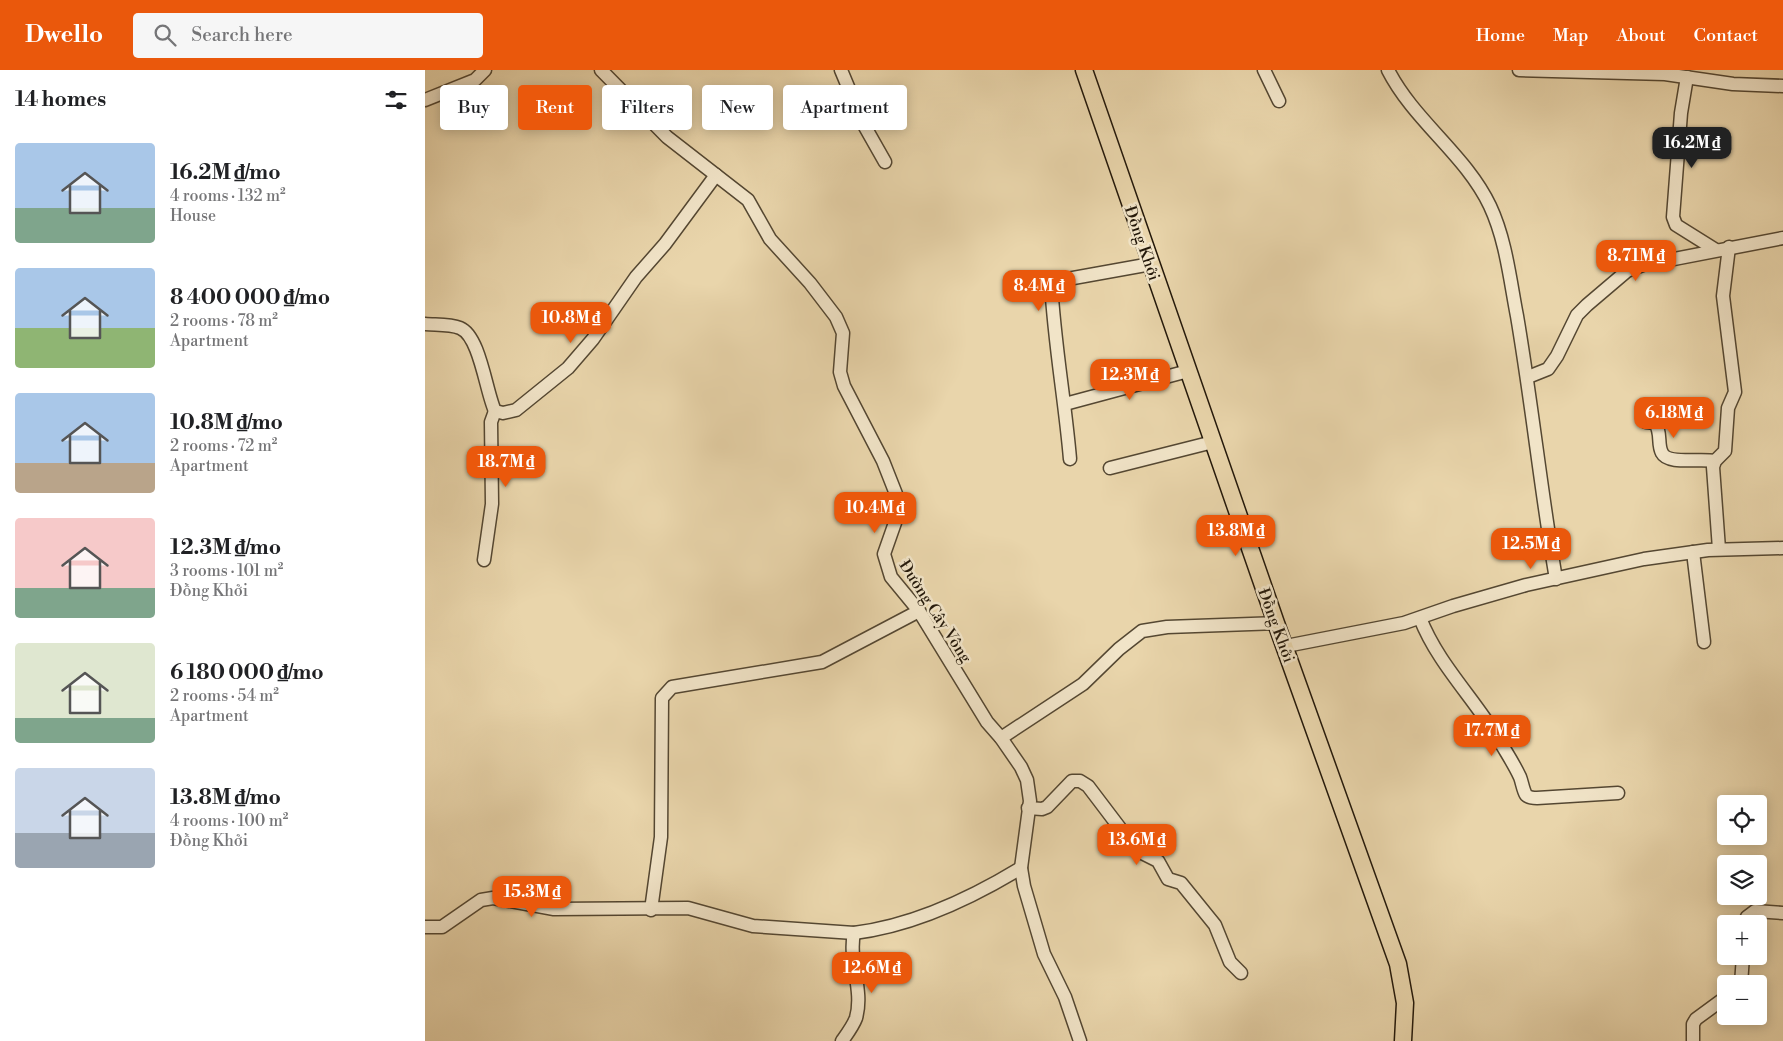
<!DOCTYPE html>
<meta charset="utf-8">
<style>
:root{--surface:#fff;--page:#f6f6f6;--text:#202124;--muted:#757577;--accent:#ea580c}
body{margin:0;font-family:"Libre Bodoni",serif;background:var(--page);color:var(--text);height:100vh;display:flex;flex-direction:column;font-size:19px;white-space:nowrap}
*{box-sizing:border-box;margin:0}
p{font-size:16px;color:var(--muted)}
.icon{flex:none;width:28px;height:28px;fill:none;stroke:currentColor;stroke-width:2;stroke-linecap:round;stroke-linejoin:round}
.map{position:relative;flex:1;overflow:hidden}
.panel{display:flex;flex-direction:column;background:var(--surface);width:425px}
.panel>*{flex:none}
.hud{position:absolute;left:15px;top:15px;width:475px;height:45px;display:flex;gap:10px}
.controls{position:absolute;left:1292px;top:725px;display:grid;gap:10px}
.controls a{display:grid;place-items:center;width:50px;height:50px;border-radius:5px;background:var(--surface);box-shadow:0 2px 12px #0003;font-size:25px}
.price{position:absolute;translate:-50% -42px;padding:0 11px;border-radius:10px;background:var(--accent);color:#fff;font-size:16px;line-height:32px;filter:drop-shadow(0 1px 2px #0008)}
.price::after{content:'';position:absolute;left:50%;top:30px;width:15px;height:11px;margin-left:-8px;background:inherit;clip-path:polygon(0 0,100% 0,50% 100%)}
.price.selected{background:#222;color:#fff}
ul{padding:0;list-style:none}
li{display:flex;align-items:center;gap:15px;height:125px;padding:0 15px}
li span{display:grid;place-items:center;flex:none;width:140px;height:100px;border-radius:5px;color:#555}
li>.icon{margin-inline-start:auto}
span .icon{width:60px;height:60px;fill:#fffc;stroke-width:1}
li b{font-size:21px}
h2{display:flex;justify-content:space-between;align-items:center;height:60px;padding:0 15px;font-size:21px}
.chip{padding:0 18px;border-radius:5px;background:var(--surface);box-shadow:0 2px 12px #0003;font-size:18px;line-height:45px}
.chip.selected{background:var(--accent);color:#fff}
header{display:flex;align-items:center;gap:30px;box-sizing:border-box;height:70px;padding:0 25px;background:var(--accent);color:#fff}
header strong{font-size:24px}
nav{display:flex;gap:28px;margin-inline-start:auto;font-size:18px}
.search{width:350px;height:45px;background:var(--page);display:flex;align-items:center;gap:12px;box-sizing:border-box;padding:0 18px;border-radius:5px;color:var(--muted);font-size:19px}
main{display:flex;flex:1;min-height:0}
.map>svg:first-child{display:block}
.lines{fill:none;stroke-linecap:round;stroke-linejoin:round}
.minor-casing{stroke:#544732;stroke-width:15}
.major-casing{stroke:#23180a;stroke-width:19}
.minor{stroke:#f1e4c8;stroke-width:12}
.major{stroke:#e9d5ab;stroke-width:16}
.labels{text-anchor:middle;stroke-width:5;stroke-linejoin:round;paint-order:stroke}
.street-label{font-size:16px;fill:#23180a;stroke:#f1e4c8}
</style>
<header>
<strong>Dwello</strong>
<div class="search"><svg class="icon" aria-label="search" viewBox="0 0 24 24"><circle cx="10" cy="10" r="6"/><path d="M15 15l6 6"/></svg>Search here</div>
<nav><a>Home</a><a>Map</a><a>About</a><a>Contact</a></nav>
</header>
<main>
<section class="panel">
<h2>14 homes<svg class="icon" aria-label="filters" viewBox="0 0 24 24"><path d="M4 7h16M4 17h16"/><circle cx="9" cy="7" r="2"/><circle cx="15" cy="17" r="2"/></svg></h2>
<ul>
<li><span style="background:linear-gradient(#a9c7e8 65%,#7fa58c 0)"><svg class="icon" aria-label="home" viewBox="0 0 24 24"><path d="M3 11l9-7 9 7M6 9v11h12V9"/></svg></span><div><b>16.2M ₫/mo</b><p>4 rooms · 132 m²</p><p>House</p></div></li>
<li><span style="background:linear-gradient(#a9c7e8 60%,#8fb573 0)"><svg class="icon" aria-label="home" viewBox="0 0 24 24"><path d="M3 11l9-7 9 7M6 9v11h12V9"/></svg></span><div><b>8 400 000 ₫/mo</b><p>2 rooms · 78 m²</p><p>Apartment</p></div></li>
<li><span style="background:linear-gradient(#a9c7e8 70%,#b9a48a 0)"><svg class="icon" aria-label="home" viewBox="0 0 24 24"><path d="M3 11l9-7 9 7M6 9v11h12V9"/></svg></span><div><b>10.8M ₫/mo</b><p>2 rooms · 72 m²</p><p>Apartment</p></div></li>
<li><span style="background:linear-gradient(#f6c9c9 70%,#7fa58c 0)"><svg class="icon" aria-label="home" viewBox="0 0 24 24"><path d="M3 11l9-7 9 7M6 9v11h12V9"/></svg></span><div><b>12.3M ₫/mo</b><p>3 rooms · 101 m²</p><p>Đồng Khởi</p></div></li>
<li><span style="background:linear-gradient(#dfe7d0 75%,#7fa58c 0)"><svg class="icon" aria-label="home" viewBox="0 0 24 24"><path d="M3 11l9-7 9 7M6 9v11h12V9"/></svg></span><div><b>6 180 000 ₫/mo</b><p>2 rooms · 54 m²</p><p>Apartment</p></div></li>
<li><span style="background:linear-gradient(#c9d6e8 65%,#9aa5b1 0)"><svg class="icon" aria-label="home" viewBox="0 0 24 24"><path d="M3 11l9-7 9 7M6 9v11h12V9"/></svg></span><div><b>13.8M ₫/mo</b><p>4 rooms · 100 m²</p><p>Đồng Khởi</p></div></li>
</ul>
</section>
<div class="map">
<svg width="1358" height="971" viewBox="0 0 1358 971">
<rect width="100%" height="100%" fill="#e9d5ab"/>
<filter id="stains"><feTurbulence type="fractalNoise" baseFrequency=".004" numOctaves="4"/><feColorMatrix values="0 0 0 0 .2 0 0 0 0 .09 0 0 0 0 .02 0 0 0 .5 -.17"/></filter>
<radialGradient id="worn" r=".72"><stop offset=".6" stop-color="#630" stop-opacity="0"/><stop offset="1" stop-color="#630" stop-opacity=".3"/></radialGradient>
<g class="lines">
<defs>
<g id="minor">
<polyline points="176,0 242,67 323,130 345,169 385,213 411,247 418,263 415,302 419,316 458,391 471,424 472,447 459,484 466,507 494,541 562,652 576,668 596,697 602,710 605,731 596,798 599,816 619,884 640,927 655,971"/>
<polyline points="416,0 439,55 460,92"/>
<polyline points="839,0 854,31"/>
<path d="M963 0C989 51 1041 85 1065 136 1081 170 1085 210 1092 246 1107 334 1116 422 1131 509"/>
<polyline points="1094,0 1240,4 1308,14 1358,16"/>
<polyline points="1262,7 1256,43 1248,147 1251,155 1291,180"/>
<polyline points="0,30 50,10 60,0"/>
<path d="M0 254C11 255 25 254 35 258 55 266 61 322 70 341L78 343 91 340 143 298 168 269 211 207 240 174 291 105"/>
<polyline points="1103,307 1123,299 1132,286 1152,245 1162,235 1202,201 1218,195 1358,168"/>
<polyline points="640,334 763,301"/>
<path d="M1221 352 1230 353C1237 363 1232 374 1237 383 1243 395 1275 388 1290 391"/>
<path d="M645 389C640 330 629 272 626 212L726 194"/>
<polyline points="685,398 788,372"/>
<polyline points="1294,479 1288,397 1290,391 1300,381 1303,338 1310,322 1298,226 1304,177"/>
<polyline points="1268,482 1279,572"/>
<polyline points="59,490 67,434 66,352 70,341"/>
<path d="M995 548C1013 594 1049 628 1074 670 1081 682 1089 694 1095 707 1097 712 1098 720 1101 725 1104 728 1108 728 1112 728L1193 723"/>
<polyline points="861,576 979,553 1028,536 1101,515 1219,489 1283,480 1358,478"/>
<polyline points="576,668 658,614 694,579 717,561 742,557 851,553"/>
<polyline points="603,738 617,739 622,737 647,711 655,711 663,716 707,774 715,782 733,791 743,809 756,813 790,855 805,892 816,903"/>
<polyline points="226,840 236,767 237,628 247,617 397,592 494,541"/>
<polyline points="1319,854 1322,847 1330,841 1358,843"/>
<path d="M0 857H17L56 830 68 828 129 839 263 838 328 856 429 863C488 856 545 829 596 798"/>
<polyline points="1316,914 1318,886"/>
<path d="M417 971C422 964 428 956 431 948 439 920 423 891 429 863"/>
<polyline points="1268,971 1268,954 1271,949 1301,927"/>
</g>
<polyline id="major" points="659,0 851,553 973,894 980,933 978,971"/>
</defs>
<use href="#minor" class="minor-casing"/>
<use href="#major" class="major-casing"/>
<use href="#minor" class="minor"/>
<use href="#major" class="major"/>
</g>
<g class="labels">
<g class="street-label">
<text transform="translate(718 173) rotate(71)" y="6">Đồng Khởi</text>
<text transform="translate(511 541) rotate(57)" y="6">Đường Cây Vông</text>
<text transform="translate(852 555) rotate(70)" y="6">Đồng Khởi</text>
</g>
</g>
<rect width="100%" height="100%" filter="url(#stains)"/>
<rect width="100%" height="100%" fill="url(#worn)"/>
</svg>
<div class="controls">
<a><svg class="icon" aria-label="locate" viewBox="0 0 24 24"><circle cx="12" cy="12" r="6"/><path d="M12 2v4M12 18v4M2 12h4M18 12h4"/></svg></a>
<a><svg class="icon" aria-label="layers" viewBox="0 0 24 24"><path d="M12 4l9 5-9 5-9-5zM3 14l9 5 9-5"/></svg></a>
<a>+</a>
<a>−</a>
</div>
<b class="price selected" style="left:1267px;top:99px">16.2M ₫</b>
<b class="price" style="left:1211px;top:212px">8.71M ₫</b>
<b class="price" style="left:614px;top:242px">8.4M ₫</b>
<b class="price" style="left:146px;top:274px">10.8M ₫</b>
<b class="price" style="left:705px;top:331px">12.3M ₫</b>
<b class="price" style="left:1249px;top:369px">6.18M ₫</b>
<b class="price" style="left:81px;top:418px">18.7M ₫</b>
<b class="price" style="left:450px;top:464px">10.4M ₫</b>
<b class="price" style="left:811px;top:487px">13.8M ₫</b>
<b class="price" style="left:1106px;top:500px">12.5M ₫</b>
<b class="price" style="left:1067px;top:687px">17.7M ₫</b>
<b class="price" style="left:712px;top:796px">13.6M ₫</b>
<b class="price" style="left:107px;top:848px">15.3M ₫</b>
<b class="price" style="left:447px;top:924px">12.6M ₫</b>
<div class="hud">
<a class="chip">Buy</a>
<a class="chip selected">Rent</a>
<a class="chip">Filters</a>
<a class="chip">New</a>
<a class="chip">Apartment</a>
</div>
</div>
</main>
